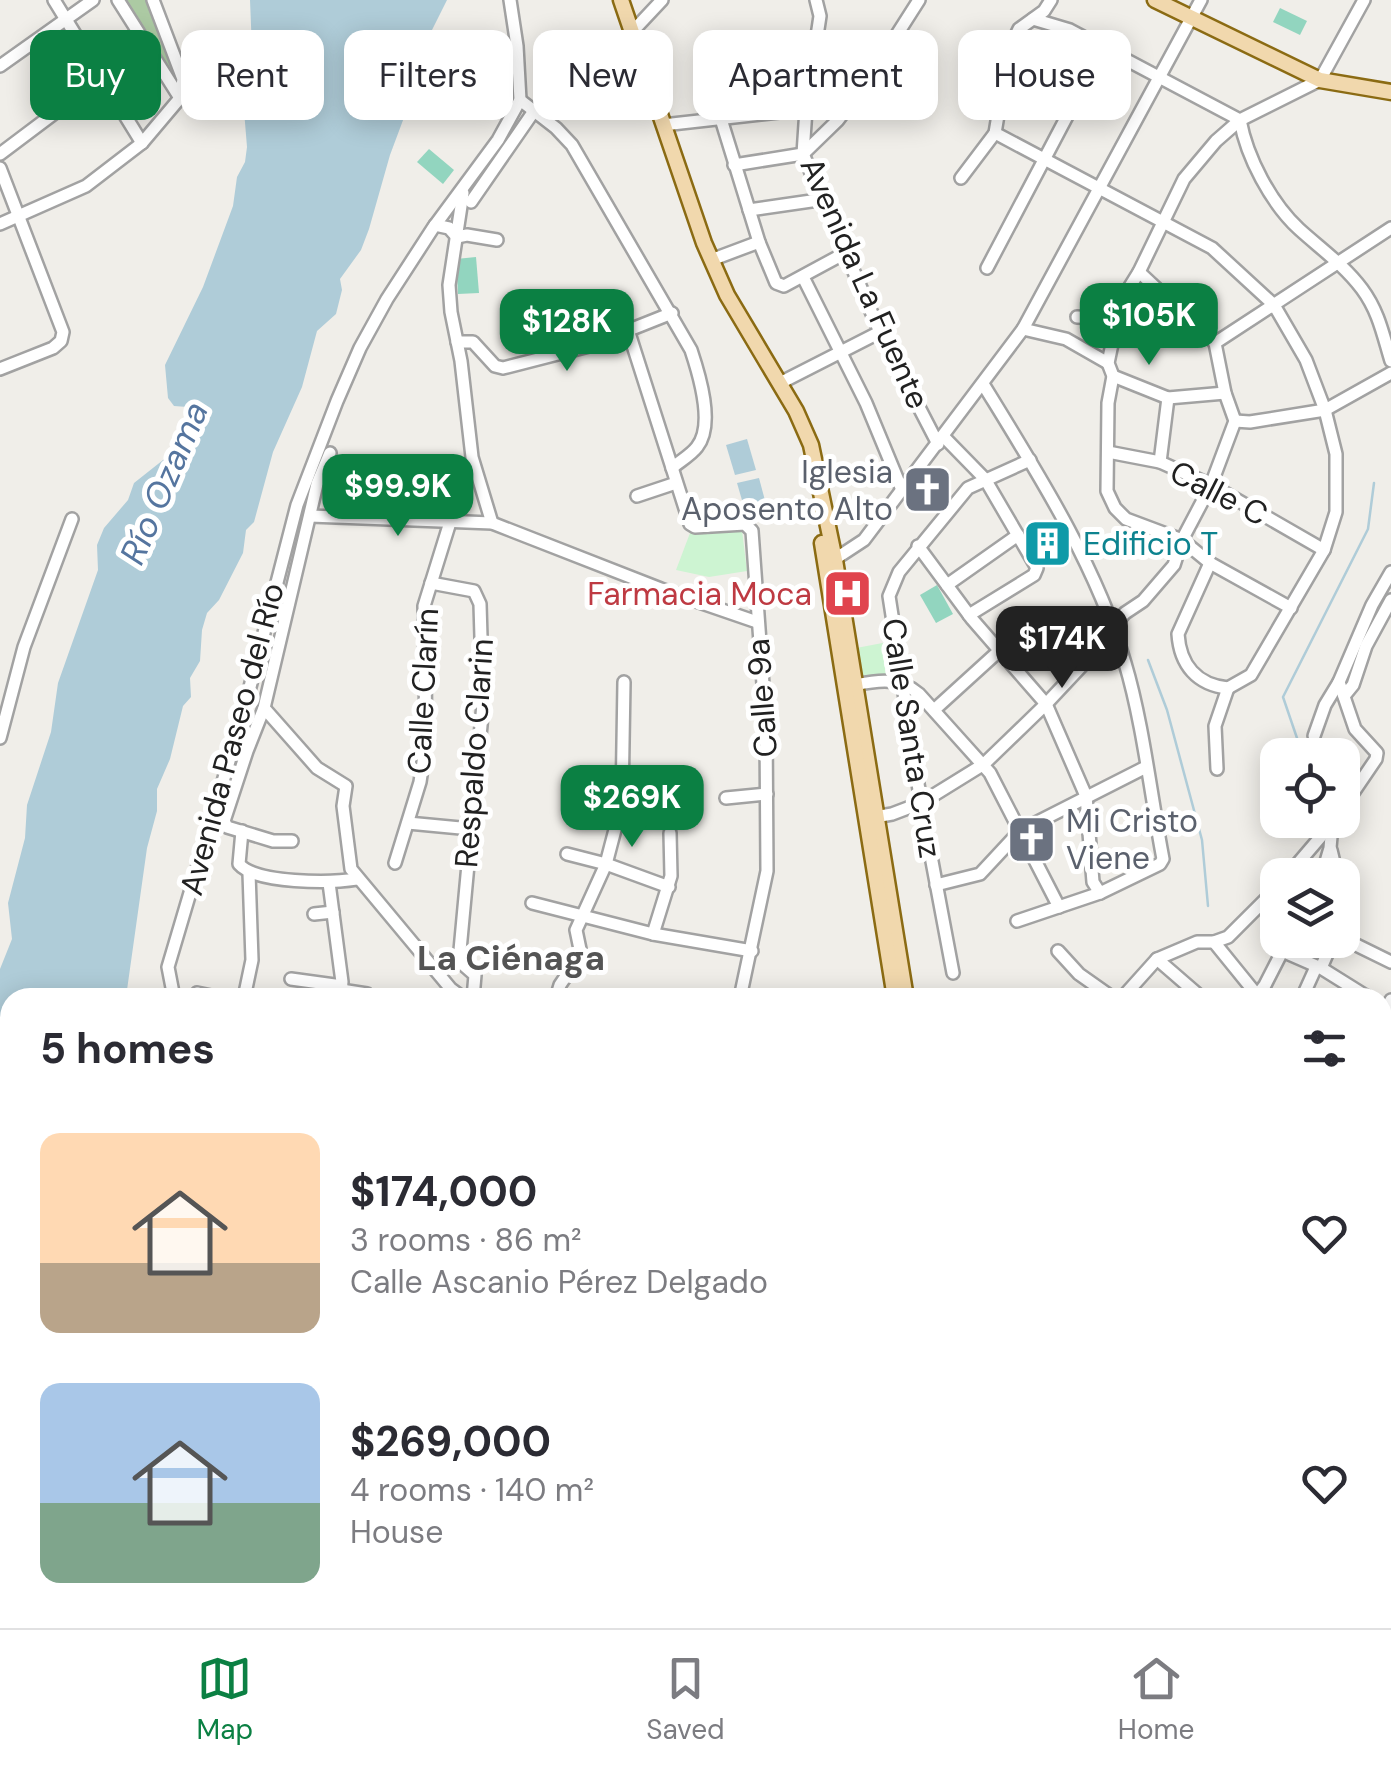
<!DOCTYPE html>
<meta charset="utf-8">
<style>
:root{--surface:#fff;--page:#f7f7f7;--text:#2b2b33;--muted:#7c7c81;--line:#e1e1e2;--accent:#0b8043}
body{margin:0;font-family:"DM Sans",sans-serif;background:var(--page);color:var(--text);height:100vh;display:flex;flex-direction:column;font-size:38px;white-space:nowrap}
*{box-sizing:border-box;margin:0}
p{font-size:32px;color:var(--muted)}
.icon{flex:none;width:55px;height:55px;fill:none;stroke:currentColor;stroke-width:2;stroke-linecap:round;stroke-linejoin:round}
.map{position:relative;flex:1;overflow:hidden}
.details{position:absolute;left:0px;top:988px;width:1392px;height:642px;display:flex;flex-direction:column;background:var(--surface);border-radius:30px 30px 0 0;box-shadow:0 5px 25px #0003}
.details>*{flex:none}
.guide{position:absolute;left:30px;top:30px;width:1332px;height:90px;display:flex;gap:20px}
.buttons{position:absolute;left:1260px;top:738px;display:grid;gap:20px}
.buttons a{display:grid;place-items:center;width:100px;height:100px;border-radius:20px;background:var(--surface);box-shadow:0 5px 25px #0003;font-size:50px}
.price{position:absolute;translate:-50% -85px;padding:0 22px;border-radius:20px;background:var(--accent);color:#fff;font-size:32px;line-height:65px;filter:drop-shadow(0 2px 5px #0008)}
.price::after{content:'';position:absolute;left:50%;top:60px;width:30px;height:22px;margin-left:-15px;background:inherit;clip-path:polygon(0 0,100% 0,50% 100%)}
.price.current{background:#222;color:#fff}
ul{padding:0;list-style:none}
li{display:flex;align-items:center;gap:30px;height:250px;padding:0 40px}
li span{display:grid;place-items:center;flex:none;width:280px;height:200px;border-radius:20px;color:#555}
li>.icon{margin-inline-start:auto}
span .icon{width:120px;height:120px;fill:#fffc;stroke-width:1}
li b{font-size:42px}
h2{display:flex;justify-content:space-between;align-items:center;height:120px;padding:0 40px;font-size:42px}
.tag{padding:0 35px;border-radius:20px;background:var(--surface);box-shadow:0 5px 25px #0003;font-size:35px;line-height:90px}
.tag.current{background:var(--accent);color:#fff}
.tab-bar{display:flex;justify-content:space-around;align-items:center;height:140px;border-top:2px solid var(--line);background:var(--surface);font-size:28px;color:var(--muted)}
.tab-bar a{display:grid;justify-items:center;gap:5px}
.tab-bar .current{color:var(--accent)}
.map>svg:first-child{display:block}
.forest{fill:#accaa3}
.park{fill:#cdf4d2}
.pitch{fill:#92d5bf}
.water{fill:#afccd8}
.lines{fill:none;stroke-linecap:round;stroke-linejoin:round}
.stream{stroke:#afccd8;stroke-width:2.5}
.minor-casing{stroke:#a2a2a2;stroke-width:16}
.major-casing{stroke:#8b6b13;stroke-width:19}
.minor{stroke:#fff;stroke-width:11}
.major{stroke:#f1d8ad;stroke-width:14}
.labels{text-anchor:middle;stroke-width:10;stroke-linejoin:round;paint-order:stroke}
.street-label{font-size:32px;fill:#212121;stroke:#fff}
.worship-label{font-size:32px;fill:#5b616d;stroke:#fff;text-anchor:end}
.culture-label{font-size:32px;fill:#0d838f;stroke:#fff;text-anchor:start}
.health-label{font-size:32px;fill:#be3a42;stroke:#fff;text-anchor:end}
.water-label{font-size:35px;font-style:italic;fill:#55759f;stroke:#fff}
.neighbourhood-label{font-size:35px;font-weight:bold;fill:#545454;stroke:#fff}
</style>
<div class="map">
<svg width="1391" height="1628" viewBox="0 0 1391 1628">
<rect width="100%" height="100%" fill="#f0eee9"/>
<g class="forest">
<polygon points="124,0 150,0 179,79 178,88"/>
<polygon points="1391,1414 1391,1488 1383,1483 1382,1417"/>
</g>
<g class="park">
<polygon points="742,530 747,571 709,577 676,570 690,533"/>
<polygon points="1087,608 1090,611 1024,660 1015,652"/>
<polygon points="893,641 897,675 855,682 851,649"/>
</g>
<g class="pitch">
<polygon points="1280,8 1307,21 1300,35 1273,22"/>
<polygon points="429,149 454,170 443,184 417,162"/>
<polygon points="476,257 479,293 458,294 456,259"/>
<polygon points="937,585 953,614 936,623 920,595"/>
</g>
<g class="water">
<polygon points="250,0 447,0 426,42 424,64 390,155 369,229 361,250 340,279 342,290 336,314 317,331 302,387 273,452 254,522 246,530 243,553 219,600 207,613 202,630 200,661 190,678 191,697 183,706 170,759 157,789 157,811 147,848 126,997 10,998 10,1521 3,1510 0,1480 0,969 12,939 8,903 25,838 27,805 51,732 58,683 98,570 97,545 104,528 128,500 134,483 201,430 208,417 201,408 174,406 168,398 165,365 203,287 233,206 237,177 245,162 247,147 242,86 252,50"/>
<polygon points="747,439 756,470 735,475 726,445"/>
<polygon points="759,478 767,508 746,514 737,483"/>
<polygon points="58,1620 240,1620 246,1628 64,1628"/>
</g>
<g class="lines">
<g class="stream">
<polyline points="1148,660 1167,710 1202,840 1208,906"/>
<polyline points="1295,755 1298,741 1283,697 1368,529 1374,483"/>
</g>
<defs>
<g id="minor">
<polyline points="54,0 142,143"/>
<polyline points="118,0 180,98"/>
<polyline points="816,0 820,16 806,109 803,154 880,332 938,444"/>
<path d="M1033 19 1070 30 1240 120C1247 158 1271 203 1299 229 1321 249 1344 265 1362 289 1379 312 1383 335 1391 361"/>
<polyline points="632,32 662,0"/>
<polyline points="0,66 93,0"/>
<path d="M520 100 556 128 572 145 691 350C699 374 715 425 697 447 691 455 680 461 672 468"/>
<polyline points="721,119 759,242 776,283 784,286 847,252"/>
<polyline points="663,125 806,109"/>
<path d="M995 133 1212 248 1274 305 1306 360 1325 410 1336 454V512L1324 550 1251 675 1228 688C1197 685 1180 665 1178 634L1210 563"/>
<polyline points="0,154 101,78"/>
<polyline points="734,165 803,154 838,120 868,80 919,0"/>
<polyline points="0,168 63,332 61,341 53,348 0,369"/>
<polyline points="961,178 995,133 1009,50 1019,29 1044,11 1051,0"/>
<polyline points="463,193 449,285 451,312 461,361 472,457 492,523"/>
<polyline points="471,202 534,111"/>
<polyline points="749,210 825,199"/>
<polyline points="0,224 86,186 142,143 180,98 183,79 153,0"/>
<polyline points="435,225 449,228 457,237 467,235 497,240"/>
<polyline points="711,260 759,242"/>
<polyline points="987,268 1075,101 1107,49"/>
<polyline points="803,277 866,403 902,490"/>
<polyline points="1077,317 1102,318 1119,312"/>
<polyline points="1023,329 1066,339 1108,363"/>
<polyline points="629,333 690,524 695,527 745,524 752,531 766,726 767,871 740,998"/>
<polyline points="457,342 473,342 495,366 503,368 589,346 672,313"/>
<polyline points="1215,343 1391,228"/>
<polyline points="1113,376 1168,398 1225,393"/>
<polyline points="780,383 880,332"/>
<path d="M983 384C1037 472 1096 564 1125 663 1143 723 1151 797 1163 859L1160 864 1100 893 1017 921"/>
<polyline points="1235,421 1250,422 1325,410 1391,373"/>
<polyline points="943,436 985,479 1037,568 1034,575 969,615"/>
<polyline points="1108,452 1160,462 1211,485 1324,550"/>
<polyline points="1160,462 1168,398"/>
<polyline points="637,496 676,483"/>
<polyline points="310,516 492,523 661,589 757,622"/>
<polyline points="918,546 972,619 1046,704 1086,796 1093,882 1100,893"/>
<polyline points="829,563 864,540 1023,329 1201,0"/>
<polyline points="431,583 474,591 480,604 483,704 459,961 475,975 473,998"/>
<polyline points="947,585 1018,535"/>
<polyline points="1291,608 1210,563 1182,540 1126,519 1115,508 1107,491 1108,403 1113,376 1108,363 1121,301 1139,272 1184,179 1216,141 1240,120 1320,80 1364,0"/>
<path d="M855 685C879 680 899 677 919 694L990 773 1059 907"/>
<polyline points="1344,696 1353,685 1366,646 1391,600"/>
<polyline points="264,708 317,768 346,786 343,806 351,869 451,989 463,998"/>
<polyline points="934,710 1000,650"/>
<polyline points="1314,736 1325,705 1339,682"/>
<polyline points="0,738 24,647 72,519"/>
<polyline points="1217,769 1215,726 1228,688"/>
<polyline points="726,798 767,794"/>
<polyline points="1342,809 1376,759 1377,753 1355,729 1339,682 1372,605 1391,572"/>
<polyline points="869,818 892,814 921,803 984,764 1046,704 1091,656 1113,626 1125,613 1143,601 1174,565 1182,540 1211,485 1235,421 1225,393 1215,343 1139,272"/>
<polyline points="408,823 471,829"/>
<path d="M242 831 239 864C256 884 331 883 357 879"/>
<polyline points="292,841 273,841 227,827 224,821 247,751 264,708 317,484 330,453"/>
<polyline points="1331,850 1337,875"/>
<polyline points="567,854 606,864 669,887"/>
<polyline points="395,863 420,782 426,742 424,606 451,519"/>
<polyline points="1288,875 1335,820"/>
<polyline points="1322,875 1330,848 1332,825"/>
<polyline points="329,883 342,982 339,998"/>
<polyline points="936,885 980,874 1020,831 1146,767"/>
<polyline points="532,903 653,934 752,951"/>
<polyline points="314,914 333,912"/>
<polyline points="653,934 671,876 670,833"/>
<polyline points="1342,938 1391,962"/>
<polyline points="1214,942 1257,995"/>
<polyline points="1058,951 1079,974 1113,998"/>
<polyline points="1282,951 1321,968 1369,998"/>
<polyline points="1157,959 1202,998"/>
<polyline points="1321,968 1333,940"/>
<polyline points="953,973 921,803 889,596 899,572 968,488 1030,460"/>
<polyline points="291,979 342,986"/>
<polyline points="341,990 367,994"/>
<polyline points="197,993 221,998"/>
<polyline points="174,998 168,967 243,714 297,505 337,401 360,348 387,299 433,228 498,140 520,100 517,46 510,0"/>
<polyline points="244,998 252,960 249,873"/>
<polyline points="556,998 560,985 581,954 576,930 606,864 622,803 624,682"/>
<polyline points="1122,998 1157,959 1197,942 1214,942 1228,937 1278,887"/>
<polyline points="1255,998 1265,985 1288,940"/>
<polyline points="1302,998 1316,967"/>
<polyline points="1382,1018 1391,1000"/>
<polyline points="1382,1108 1391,1112"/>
<polyline points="1382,1169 1391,1149"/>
<polyline points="1382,1276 1391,1281"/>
<polyline points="1382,1321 1391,1306"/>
<polyline points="0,1591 10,1608"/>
<polyline points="16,1620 20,1628"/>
<polyline points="281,1620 285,1628"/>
<polyline points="297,1620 302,1628"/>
<polyline points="475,1620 478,1628"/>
<polyline points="576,1620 584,1628"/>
<polyline points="665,1620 670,1628"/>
<polyline points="1038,1620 1050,1628"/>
<polyline points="448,1628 449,1620"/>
<polyline points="769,1628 776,1620"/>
<polyline points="802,1628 810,1620"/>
<polyline points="882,1628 889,1620"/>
<polyline points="960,1628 965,1620"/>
<polyline points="1068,1628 1073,1620"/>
<polyline points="1159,1628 1162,1620"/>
<polyline points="1302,1628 1302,1620"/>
</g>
<g id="major">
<polyline points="621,0 704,243 727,295 796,411 811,445 835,560 906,998"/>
<polyline points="1155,0 1320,80 1391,92"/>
<polyline points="822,543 895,998"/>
<polyline points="1382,1399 1391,1396"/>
<polyline points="1382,1498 1391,1503"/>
<polyline points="1382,1513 1391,1518"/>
<polyline points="1382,1574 1391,1559"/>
<polyline points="1327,1620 1330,1628"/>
<polyline points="1355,1628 1359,1620"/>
<polyline points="1366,1628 1370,1620"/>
<polyline points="1388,1628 1383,1612 1388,1586"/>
</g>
</defs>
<use href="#minor" class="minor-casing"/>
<use href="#major" class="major-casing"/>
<use href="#minor" class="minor"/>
<use href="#major" class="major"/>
</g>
<defs>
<symbol id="church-square" viewBox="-11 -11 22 22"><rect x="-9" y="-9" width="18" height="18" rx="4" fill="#6b7280" stroke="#fff"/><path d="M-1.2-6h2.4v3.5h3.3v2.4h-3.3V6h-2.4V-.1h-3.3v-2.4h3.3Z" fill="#fff"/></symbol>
<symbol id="building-square" viewBox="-11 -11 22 22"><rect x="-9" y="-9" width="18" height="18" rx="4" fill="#0f9aa8" stroke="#fff"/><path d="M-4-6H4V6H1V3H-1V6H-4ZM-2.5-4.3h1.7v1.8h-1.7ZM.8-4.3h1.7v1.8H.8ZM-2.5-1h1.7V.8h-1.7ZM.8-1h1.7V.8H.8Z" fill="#fff"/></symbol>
<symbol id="hospital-square" viewBox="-11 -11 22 22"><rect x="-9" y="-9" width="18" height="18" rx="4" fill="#e0444e" stroke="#fff"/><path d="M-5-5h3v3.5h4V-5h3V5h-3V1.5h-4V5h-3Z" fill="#fff"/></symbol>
</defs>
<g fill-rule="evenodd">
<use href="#church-square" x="900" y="462" width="55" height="55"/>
<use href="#building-square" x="1020" y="516" width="55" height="55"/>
<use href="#hospital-square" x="820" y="566" width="55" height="55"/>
<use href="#church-square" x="1004" y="812" width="55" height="55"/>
</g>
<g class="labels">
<g class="street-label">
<text transform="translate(865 283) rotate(66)" y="11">Avenida La Fuente</text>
<text transform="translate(1219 493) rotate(27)" y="11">Calle C</text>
<text transform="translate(423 691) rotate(-87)" y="11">Calle Clarín</text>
<text transform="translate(762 698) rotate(-94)" y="11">Calle 9a</text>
<text transform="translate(912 738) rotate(81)" y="11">Calle Santa Cruz</text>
<text transform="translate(232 739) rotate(-75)" y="11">Avenida Paseo del Río</text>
<text transform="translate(474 753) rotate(-86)" y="11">Respaldo Clarin</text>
</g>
<g class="worship-label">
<text x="893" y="483">Iglesia<tspan x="893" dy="37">Aposento Alto</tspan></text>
<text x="1066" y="832" text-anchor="start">Mi Cristo<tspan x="1066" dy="37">Viene</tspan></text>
</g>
<g class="culture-label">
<text x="1083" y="555">Edificio T</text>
</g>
<g class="health-label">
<text x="812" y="605">Farmacia Moca</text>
</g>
<g class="water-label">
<text transform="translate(164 483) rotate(-67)" y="12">Río Ozama</text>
</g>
<g class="neighbourhood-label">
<text x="511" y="970">La Ciénaga</text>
</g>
</g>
</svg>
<div class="buttons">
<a><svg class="icon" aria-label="locate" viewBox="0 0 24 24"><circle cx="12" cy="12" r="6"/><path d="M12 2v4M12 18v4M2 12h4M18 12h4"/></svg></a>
<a><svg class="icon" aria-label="layers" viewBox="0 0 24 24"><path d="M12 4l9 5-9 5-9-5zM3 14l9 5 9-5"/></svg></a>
</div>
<b class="price" style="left:1149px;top:368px">$105K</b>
<b class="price" style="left:567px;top:374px">$128K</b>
<b class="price" style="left:398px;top:539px">$99.9K</b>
<b class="price current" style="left:1062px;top:691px">$174K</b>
<b class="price" style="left:632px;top:850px">$269K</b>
<div class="guide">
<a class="tag current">Buy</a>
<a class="tag">Rent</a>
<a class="tag">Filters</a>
<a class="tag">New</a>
<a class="tag">Apartment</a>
<a class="tag">House</a>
</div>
<section class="details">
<h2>5 homes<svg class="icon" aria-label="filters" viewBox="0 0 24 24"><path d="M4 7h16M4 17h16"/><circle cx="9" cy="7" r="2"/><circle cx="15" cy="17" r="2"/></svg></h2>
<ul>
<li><span style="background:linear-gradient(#ffd9b3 65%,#b9a48a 0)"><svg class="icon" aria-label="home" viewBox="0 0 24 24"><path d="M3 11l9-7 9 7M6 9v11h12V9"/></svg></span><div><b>$174,000</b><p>3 rooms · 86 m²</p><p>Calle Ascanio Pérez Delgado</p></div><svg class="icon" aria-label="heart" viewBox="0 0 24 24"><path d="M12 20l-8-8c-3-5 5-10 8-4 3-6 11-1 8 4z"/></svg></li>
<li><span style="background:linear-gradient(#a9c7e8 60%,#7fa58c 0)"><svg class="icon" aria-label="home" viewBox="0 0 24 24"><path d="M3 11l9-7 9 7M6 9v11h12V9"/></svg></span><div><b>$269,000</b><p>4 rooms · 140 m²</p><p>House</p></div><svg class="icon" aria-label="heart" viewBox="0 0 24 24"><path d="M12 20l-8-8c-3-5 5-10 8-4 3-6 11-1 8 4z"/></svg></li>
</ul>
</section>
</div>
<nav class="tab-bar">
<a class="current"><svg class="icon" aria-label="map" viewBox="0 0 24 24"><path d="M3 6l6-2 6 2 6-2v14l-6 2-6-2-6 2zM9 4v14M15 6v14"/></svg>Map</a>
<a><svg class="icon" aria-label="saved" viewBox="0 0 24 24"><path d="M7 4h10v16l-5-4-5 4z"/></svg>Saved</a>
<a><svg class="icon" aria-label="home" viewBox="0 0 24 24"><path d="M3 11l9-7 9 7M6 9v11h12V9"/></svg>Home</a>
</nav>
